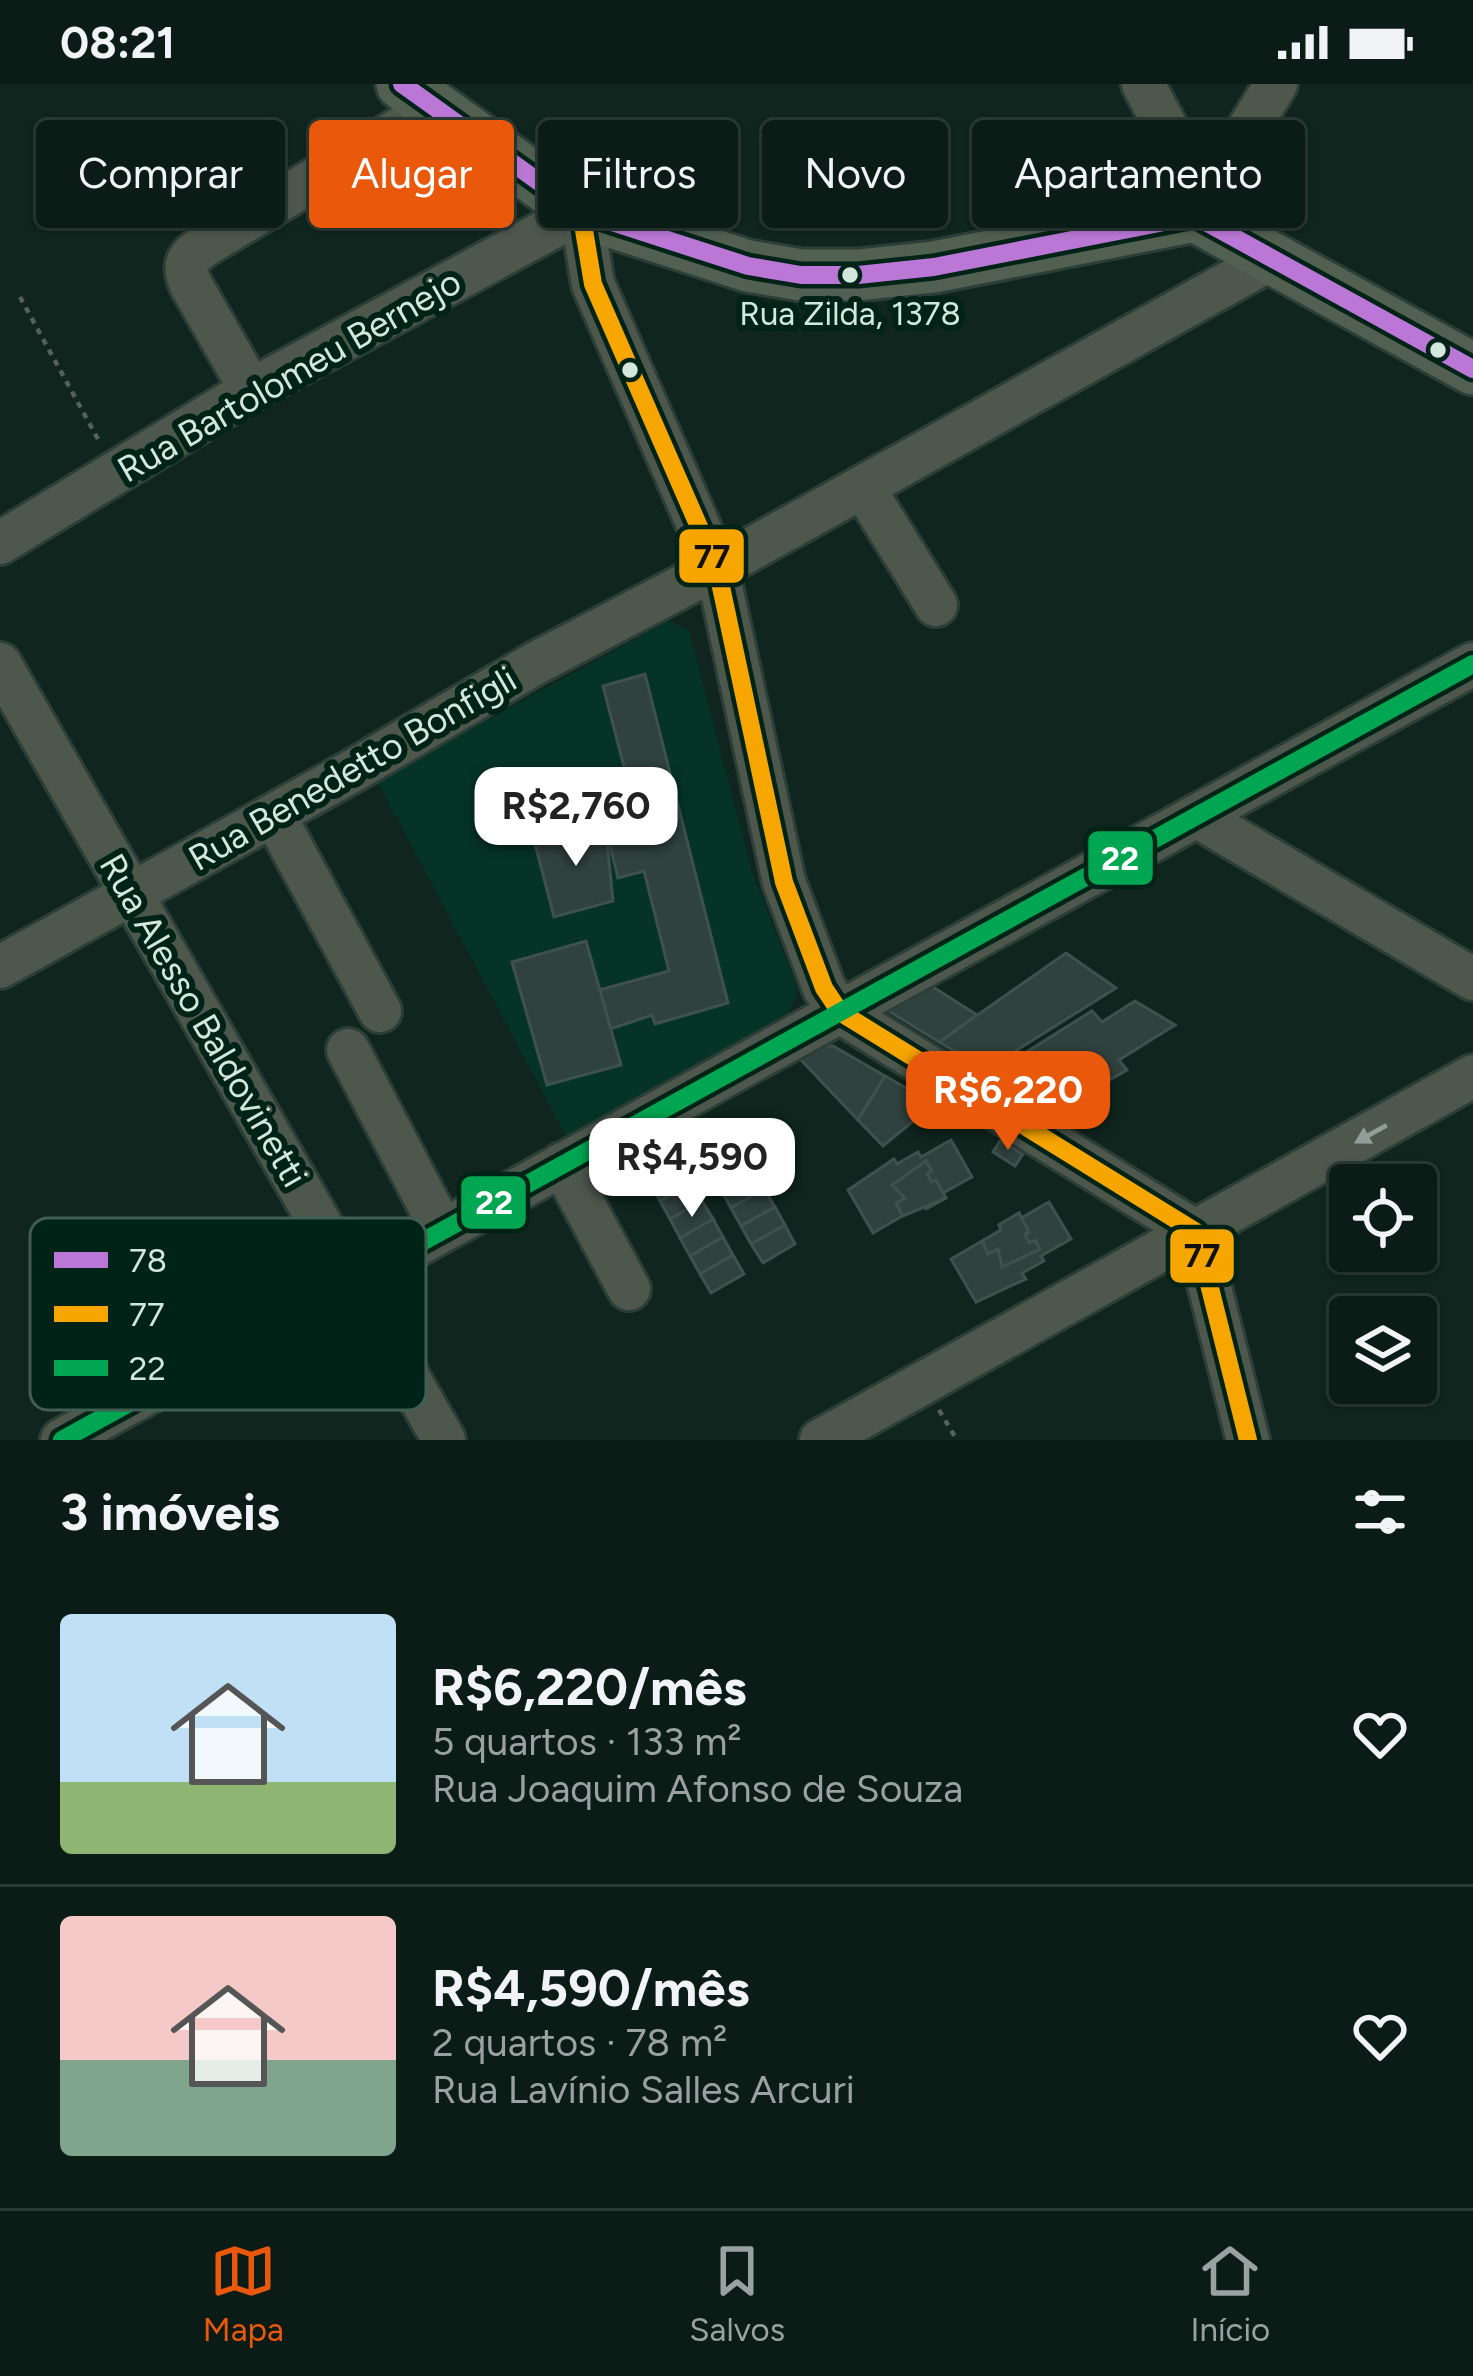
<!DOCTYPE html>
<html lang="pt">
<meta charset="utf-8">
<style>
:root{--surface:#0b1c16;--page:#14251f;--text:#f1f3f6;--muted:#9aa1a1;--line:#2b3a35;--accent:#ea580c}
body{margin:0;font-family:Figtree,sans-serif;background:var(--page);color:var(--text);height:100vh;display:flex;flex-direction:column;font-size:45px;white-space:nowrap}
*{box-sizing:border-box;margin:0}
p{font-size:39px;color:var(--muted)}
.icon{flex:none;width:66px;height:66px;fill:none;stroke:currentColor;stroke-width:2;stroke-linecap:round;stroke-linejoin:round}
.map{position:relative;height:1356px;overflow:hidden}
.sheet{display:flex;flex-direction:column;background:var(--surface);flex:1}
.sheet>*{flex:none}
.banner{position:absolute;left:36px;top:36px;width:1401px;height:108px;display:flex;gap:24px}
.buttons{position:absolute;left:1329px;top:1080px;display:grid;gap:24px}
.buttons a{display:grid;place-items:center;width:108px;height:108px;border-radius:12px;background:var(--surface);box-shadow:0 3px 9px #0004,0 0 0 3px var(--line);font-size:60px}
.price{position:absolute;translate:-50% -102px;padding:0 27px;border-radius:24px;background:#fff;color:#222;font-size:39px;line-height:78px;filter:drop-shadow(0 3px 6px #0008)}
.price::after{content:'';position:absolute;left:50%;top:72px;width:36px;height:27px;margin-left:-18px;background:inherit;clip-path:polygon(0 0,100% 0,50% 100%)}
.price.active{background:var(--accent);color:#fff}
ul{padding:0;list-style:none}
li{display:flex;align-items:center;gap:36px;height:300px;padding:0 60px}
li+li{border-top:3px solid var(--line)}
li span{display:grid;place-items:center;flex:none;width:336px;height:240px;border-radius:12px;color:#555}
li>.icon{margin-inline-start:auto}
span .icon{width:144px;height:144px;fill:#fffc;stroke-width:1}
li b{font-size:51px}
h2{display:flex;justify-content:space-between;align-items:center;height:144px;padding:0 60px;font-size:51px}
.pill{padding:0 42px;border-radius:12px;background:var(--surface);box-shadow:0 3px 9px #0004,0 0 0 3px var(--line);font-size:42px;line-height:108px}
.pill.active{background:var(--accent);color:#fff}
.status{display:flex;justify-content:space-between;align-items:center;height:84px;padding:0 60px;background:var(--surface);direction:ltr}
.status svg{height:33px;fill:currentColor}
.menu{display:flex;justify-content:space-around;align-items:center;height:168px;border-top:3px solid var(--line);background:var(--surface);font-size:33px;color:var(--muted)}
.menu a{display:grid;justify-items:center;gap:6px}
.menu .active{color:var(--accent)}
.map>svg:first-child{display:block}
.built{fill:#053426}
.building{fill:#30423f;stroke:#3f514e;stroke-width:3}
.lines{fill:none;stroke-linecap:round;stroke-linejoin:round}
.minor-casing{stroke:#2c3e38;stroke-width:48}
.major-casing{stroke:#2c3e38;stroke-width:57}
.path{stroke:#566159;stroke-width:4.5;stroke-dasharray:6 6;stroke-linecap:butt}
.minor{stroke:#4d574c;stroke-width:42}
.major{stroke:#516051;stroke-width:51}
.bus-1-casing{stroke:#002317;stroke-width:27}
.bus-2-casing{stroke:#002317;stroke-width:27}
.bus-3-casing{stroke:#002317;stroke-width:27}
.bus-1{stroke:#ba77d6;stroke-width:18}
.bus-2{stroke:#f7a600;stroke-width:18}
.bus-3{stroke:#00a651;stroke-width:18}
.oneway{fill:#909f96}
.bus-dot{fill:#d4e7df;stroke:#002317;stroke-width:4.5}
.labels{text-anchor:middle;stroke-width:12;stroke-linejoin:round;paint-order:stroke}
.bus-label{font-size:33px;fill:#d4e7df;stroke:#002317}
.street-label{font-size:36px;fill:#d4e7df;stroke:#002317}
.key{fill:#002317;stroke:#405e53;stroke-width:3}
.key-label{font-size:33px;fill:#d4e7df}
.line-badge{stroke:#002317;stroke-width:4.5}
.badge-label{font-size:33px;text-anchor:middle;font-weight:bold;fill:#fff}
.pale-badge-label{font-size:33px;text-anchor:middle;font-weight:bold;fill:#111}
</style>
<div class="status"><b>08:21</b><svg viewBox="0 0 49 12"><path d="M0 12V9h3v3zM5 12V6h3v6zM10 12V3h3v9zM15 12V0h3v12zM26 1h20v11H26zM47 4h2v5h-2z"/></svg></div>
<div class="map">
<svg width="1473" height="1356" viewBox="0 0 1473 1356">
<rect width="100%" height="100%" fill="#0f251e"/>
<polygon class="built" points="668,537 689,546 752,788 798,906 788,930 566,1052 377,697"/>
<g class="building">
<polygon points="645,590 728,919 655,940 652,931 610,945 599,906 669,887 644,787 618,794 610,761 642,752 603,602"/>
<polygon points="605,737 613,817 554,833 534,756"/>
<polygon points="586,857 621,981 547,1001 512,878"/>
<polygon points="1066,869 1116,904 985,986 939,958"/>
<polygon points="919,894 977,931 939,958 877,920"/>
<polygon points="1135,917 1175,941 1119,976 1127,986 1062,1023 1001,984 1092,927 1102,938"/>
<polygon points="824,962 833,962 885,992 858,1036 800,975"/>
<polygon points="885,992 934,1020 883,1062 858,1036"/>
<polygon points="734,1051 744,1069 711,1088 701,1069"/>
<polygon points="951,1056 972,1093 943,1109 946,1114 926,1125 923,1120 873,1149 848,1106 894,1075 897,1080 918,1068 921,1073"/>
<polygon points="1000,1057 1023,1070 1015,1082 993,1068"/>
<polygon points="744,1069 754,1087 721,1106 711,1088"/>
<polygon points="926,1077 932,1087 927,1090 932,1098 936,1096 946,1114 903,1132 896,1119 905,1114 892,1101"/>
<polygon points="682,1081 692,1099 660,1117 650,1099"/>
<polygon points="754,1087 765,1106 731,1124 721,1106"/>
<polygon points="692,1099 702,1117 670,1135 660,1117"/>
<polygon points="764,1105 775,1123 741,1142 731,1124"/>
<polygon points="702,1117 714,1136 680,1154 670,1135"/>
<polygon points="1049,1118 1071,1155 1041,1172 1044,1177 1022,1189 1026,1195 976,1218 951,1175 1001,1146 999,1141 1019,1129 1021,1134"/>
<polygon points="775,1123 785,1141 751,1160 741,1142"/>
<polygon points="1019,1129 1029,1148 1025,1150 1029,1159 1035,1156 1040,1165 1002,1183 998,1165 988,1170 982,1157 1001,1146 999,1141"/>
<polygon points="713,1135 723,1153 690,1172 680,1154"/>
<polygon points="785,1141 795,1160 763,1179 751,1160"/>
<polygon points="723,1153 733,1171 700,1190 690,1172"/>
<polygon points="733,1171 744,1190 711,1209 700,1190"/>
</g>
<g class="lines">
<defs>
<g id="minor">
<polyline points="1143,0 1165,41 1182,133"/>
<polyline points="1195,132 1276,0"/>
<path d="M251 306 191 201C181 180 188 173 205 161L436 23"/>
<polyline points="863,403 936,521"/>
<polyline points="0,459 251,306 581,128 593,200 717,484 784,798 824,904 840,928 1196,1148 1248,1356"/>
<polyline points="0,580 444,1356"/>
<polyline points="274,731 380,927"/>
<polyline points="1196,732 1473,895"/>
<polyline points="0,883 356,685 536,579 717,484 1273,174"/>
<polyline points="348,966 442,1146"/>
<polyline points="562,1080 629,1205"/>
<polyline points="62,1356 1473,580"/>
<polyline points="821,1356 1473,992"/>
</g>
<polyline id="major" points="402,0 581,128 748,182 801,191 858,191 934,183 1195,132 1473,285"/>
</defs>
<use href="#minor" class="minor-casing"/>
<use href="#major" class="major-casing"/>
<g class="path">
<polyline points="20,213 99,357"/>
<polyline points="939,1326 957,1356"/>
</g>
<use href="#minor" class="minor"/>
<use href="#major" class="major"/>
<defs>
<polyline id="bus-1" points="402,0 581,128 748,182 801,191 858,191 934,183 1195,132 1473,285"/>
<polyline id="bus-2" points="581,128 593,200 717,484 784,798 824,904 840,928 1196,1148 1248,1356"/>
<polyline id="bus-3" points="62,1356 1473,580"/>
</defs>
<use href="#bus-1" class="bus-1-casing"/>
<use href="#bus-2" class="bus-2-casing"/>
<use href="#bus-3" class="bus-3-casing"/>
<use href="#bus-1" class="bus-1"/>
<use href="#bus-2" class="bus-2"/>
<use href="#bus-3" class="bus-3"/>
</g>
<defs><path id="oneway-solid" d="M-6-.8H1V-3.2L6.5 0L1 3.2V.8H-6Z" transform="scale(3)"/></defs>
<use class="oneway" href="#oneway-solid" transform="translate(1371 1050) rotate(151)"/>
<g class="bus-dot">
<circle cx="850" cy="191" r="10"/>
<circle cx="1438" cy="266" r="10"/>
<circle cx="630" cy="286" r="10"/>
</g>
<g class="labels">
<g class="bus-label">
<text x="850" y="241">Rua Zilda, 1378</text>
</g>
<g class="street-label">
<text transform="translate(289 291) rotate(-30)" y="13">Rua Bartolomeu Bernejo</text>
<text transform="translate(352 684) rotate(-30)" y="13">Rua Benedetto Bonfigli</text>
<text transform="translate(204 936) rotate(60)" y="13">Rua Alesso Baldovinetti</text>
</g>
</g>
<rect x="30" y="1134" width="396" height="192" rx="18" class="key"/>
<rect x="54" y="1168" width="54" height="16" fill="#ba77d6"/>
<rect x="54" y="1222" width="54" height="16" fill="#f7a600"/>
<rect x="54" y="1276" width="54" height="16" fill="#00a651"/>
<g class="key-label">
<text x="129" y="1188">78</text>
<text x="129" y="1242">77</text>
<text x="129" y="1296">22</text>
</g>
<g class="line-badge">
<rect x="677" y="443" width="69" height="58" rx="12" fill="#f7a600"/>
<rect x="1086" y="745" width="69" height="58" rx="12" fill="#00a651"/>
<rect x="459" y="1090" width="69" height="57" rx="12" fill="#00a651"/>
<rect x="1168" y="1143" width="68" height="58" rx="12" fill="#f7a600"/>
</g>
<g class="badge-label">
<text x="1120" y="786">22</text>
<text x="494" y="1130">22</text>
</g>
<g class="pale-badge-label">
<text x="712" y="484">77</text>
<text x="1202" y="1183">77</text>
</g>
</svg>
<div class="buttons">
<a><svg class="icon" aria-label="locate" viewBox="0 0 24 24"><circle cx="12" cy="12" r="6"/><path d="M12 2v4M12 18v4M2 12h4M18 12h4"/></svg></a>
<a><svg class="icon" aria-label="layers" viewBox="0 0 24 24"><path d="M12 4l9 5-9 5-9-5zM3 14l9 5 9-5"/></svg></a>
</div>
<b class="price" style="left:576px;top:785px">R$2,760</b>
<b class="price active" style="left:1008px;top:1069px">R$6,220</b>
<b class="price" style="left:692px;top:1136px">R$4,590</b>
<div class="banner">
<a class="pill">Comprar</a>
<a class="pill active">Alugar</a>
<a class="pill">Filtros</a>
<a class="pill">Novo</a>
<a class="pill">Apartamento</a>
</div>
</div>
<section class="sheet">
<h2>3 imóveis<svg class="icon" aria-label="filters" viewBox="0 0 24 24"><path d="M4 7h16M4 17h16"/><circle cx="9" cy="7" r="2"/><circle cx="15" cy="17" r="2"/></svg></h2>
<ul>
<li><span style="background:linear-gradient(#bfe0f5 70%,#8fb573 0)"><svg class="icon" aria-label="home" viewBox="0 0 24 24"><path d="M3 11l9-7 9 7M6 9v11h12V9"/></svg></span><div><b>R$6,220/mês</b><p>5 quartos · 133 m²</p><p>Rua Joaquim Afonso de Souza</p></div><svg class="icon" aria-label="heart" viewBox="0 0 24 24"><path d="M12 20l-8-8c-3-5 5-10 8-4 3-6 11-1 8 4z"/></svg></li>
<li><span style="background:linear-gradient(#f6c9c9 60%,#7fa58c 0)"><svg class="icon" aria-label="home" viewBox="0 0 24 24"><path d="M3 11l9-7 9 7M6 9v11h12V9"/></svg></span><div><b>R$4,590/mês</b><p>2 quartos · 78 m²</p><p>Rua Lavínio Salles Arcuri</p></div><svg class="icon" aria-label="heart" viewBox="0 0 24 24"><path d="M12 20l-8-8c-3-5 5-10 8-4 3-6 11-1 8 4z"/></svg></li>
</ul>
</section>
<nav class="menu">
<a class="active"><svg class="icon" aria-label="map" viewBox="0 0 24 24"><path d="M3 6l6-2 6 2 6-2v14l-6 2-6-2-6 2zM9 4v14M15 6v14"/></svg>Mapa</a>
<a><svg class="icon" aria-label="saved" viewBox="0 0 24 24"><path d="M7 4h10v16l-5-4-5 4z"/></svg>Salvos</a>
<a><svg class="icon" aria-label="home" viewBox="0 0 24 24"><path d="M3 11l9-7 9 7M6 9v11h12V9"/></svg>Início</a>
</nav>
